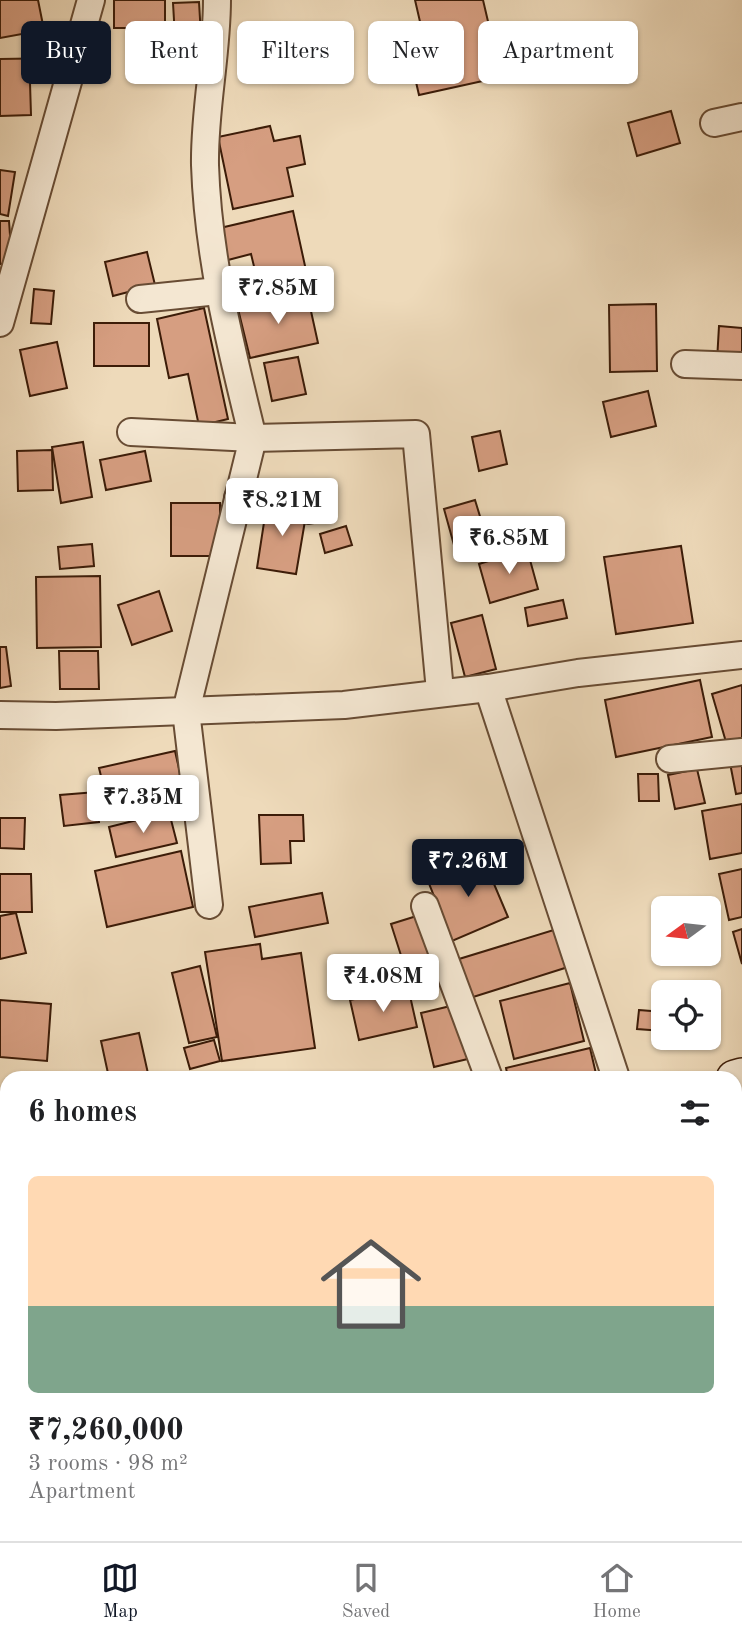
<!DOCTYPE html>
<meta charset="utf-8">
<style>
:root{--surface:#fff;--page:#f2f2f2;--text:#202124;--muted:#757577;--line:#e0e0e0;--accent:#111827}
body{margin:0;font-family:"Old Standard TT",serif;background:var(--page);color:var(--text);height:100vh;display:flex;flex-direction:column;font-size:26px;white-space:nowrap}
*{box-sizing:border-box;margin:0}
p{font-size:23px;color:var(--muted)}
.icon{flex:none;width:38px;height:38px;fill:none;stroke:currentColor;stroke-width:2;stroke-linecap:round;stroke-linejoin:round}
.map{position:relative;flex:1;overflow:hidden}
.panel{position:absolute;left:0px;top:1071px;width:742px;height:471px;display:flex;flex-direction:column;background:var(--surface);border-radius:21px 21px 0 0;box-shadow:0 2px 5px #0004}
.panel>*{flex:none}
.guide{position:absolute;left:21px;top:21px;width:700px;height:63px;display:flex;gap:14px}
.needle{width:46px;rotate:255deg}
.fabs{position:absolute;left:651px;top:896px;display:grid;gap:14px}
.fabs a{display:grid;place-items:center;width:70px;height:70px;border-radius:10px;background:var(--surface);box-shadow:0 2px 5px #0004;font-size:35px}
.price{position:absolute;translate:-50% -60px;padding:0 16px;border-radius:7px;background:#fff;color:#222;font-size:23px;line-height:46px;filter:drop-shadow(0 2px 4px #0008)}
.price::after{content:'';position:absolute;left:50%;top:42px;width:21px;height:16px;margin-left:-10px;background:inherit;clip-path:polygon(0 0,100% 0,50% 100%)}
.price.on{background:var(--accent);color:#fff}
ul{padding:0;list-style:none}
li{display:grid;align-content:center;gap:14px;height:371px;padding:0 28px}
li+li{border-top:2px solid var(--line)}
li span{display:grid;place-items:center;height:217px;border-radius:10px;color:#555}
li>.icon{margin-inline-start:auto}
span .icon{width:126px;height:126px;fill:#fffc;stroke-width:1}
li b{font-size:30px}
h2{display:flex;justify-content:space-between;align-items:center;height:84px;padding:0 28px;font-size:30px}
.tag{padding:0 24px;border-radius:10px;background:var(--surface);box-shadow:0 2px 5px #0004;font-size:24px;line-height:63px}
.tag.on{background:var(--accent);color:#fff}
.tab-bar{display:flex;justify-content:space-around;align-items:center;height:98px;border-top:2px solid var(--line);background:var(--surface);font-size:19px;color:var(--muted)}
.tab-bar a{display:grid;justify-items:center;gap:4px}
.tab-bar .on{color:var(--accent)}
.map>svg:first-child{display:block}
.building{fill:#d69e81;stroke:#3c1c08;stroke-width:2}
.lines{fill:none;stroke-linecap:round;stroke-linejoin:round}
.street-casing{stroke:#684c34;stroke-width:30}
.secondary-casing{stroke:#3c1c08;stroke-width:40}
.street{stroke:#f4e7d2;stroke-width:26}
.secondary{stroke:#f4e7d2;stroke-width:37}
</style>
<div class="map">
<svg width="742" height="1541" viewBox="0 0 742 1541">
<rect width="100%" height="100%" fill="#eedaba"/>
<filter id="stains"><feTurbulence type="fractalNoise" baseFrequency=".00286" numOctaves="4"/><feColorMatrix values="0 0 0 0 .2 0 0 0 0 .09 0 0 0 0 .02 0 0 0 .5 -.17"/></filter>
<radialGradient id="worn" r=".72"><stop offset=".6" stop-color="#630" stop-opacity="0"/><stop offset="1" stop-color="#630" stop-opacity=".3"/></radialGradient>
<g class="building">
<polygon points="0,0 38,0 44,30 0,38"/>
<rect x="114" y="0" width="51" height="28"/>
<polygon points="415,0 483,0 501,77 419,95 413,69 430,65"/>
<polygon points="199,2 202,53 176,54 173,3"/>
<polygon points="60,58 60,83 30,83 31,115 0,116 0,59"/>
<polygon points="671,111 680,143 637,156 628,123"/>
<polygon points="270,126 274,141 300,136 305,164 287,168 293,196 233,209 218,137"/>
<polygon points="0,170 15,172 8,216 0,214"/>
<polygon points="293,211 307,275 259,287 251,254 228,260 220,228"/>
<polygon points="0,221 9,221 12,263 0,264"/>
<polygon points="147,252 155,285 113,296 105,262"/>
<polygon points="34,289 54,291 51,324 31,323"/>
<polygon points="307,293 318,343 250,358 238,309"/>
<polygon points="656,304 657,371 610,372 609,305"/>
<polygon points="204,308 228,419 199,426 188,374 169,378 157,319"/>
<rect x="94" y="323" width="55" height="43"/>
<polygon points="719,326 742,328 742,363 717,361"/>
<polygon points="57,342 67,388 30,396 20,350"/>
<polygon points="298,357 306,394 272,401 264,363"/>
<polygon points="648,391 656,426 611,437 603,402"/>
<polygon points="500,431 507,464 479,471 472,437"/>
<polygon points="83,442 92,497 61,503 52,447"/>
<polygon points="52,450 53,490 18,491 17,451"/>
<polygon points="145,451 151,481 106,490 100,460"/>
<polygon points="475,500 486,536 454,545 444,509"/>
<rect x="171" y="503" width="49" height="53"/>
<polygon points="267,503 307,509 296,574 257,568"/>
<polygon points="346,526 352,545 325,553 320,534"/>
<polygon points="92,544 94,566 60,569 58,547"/>
<polygon points="681,546 693,623 616,634 604,557"/>
<polygon points="527,549 538,589 490,603 479,564"/>
<polygon points="100,576 101,647 37,648 36,577"/>
<polygon points="159,591 172,631 132,645 118,605"/>
<polygon points="563,600 567,618 528,626 525,608"/>
<polygon points="482,615 496,669 465,677 451,623"/>
<polygon points="0,647 6,647 11,686 0,688"/>
<polygon points="59,651 98,651 99,689 60,689"/>
<polygon points="700,680 712,737 616,757 605,700"/>
<polygon points="742,685 742,738 726,742 712,694"/>
<polygon points="175,751 185,795 110,813 99,768"/>
<polygon points="742,761 742,793 736,794 730,763"/>
<polygon points="697,769 705,803 675,809 668,775"/>
<polygon points="638,774 658,774 659,801 639,801"/>
<polygon points="96,792 99,822 64,826 60,795"/>
<polygon points="742,804 742,853 710,859 702,811"/>
<polygon points="169,812 177,843 116,857 109,827"/>
<polygon points="259,815 303,815 304,841 290,841 291,863 261,864"/>
<polygon points="0,818 25,818 24,849 0,848"/>
<polygon points="181,851 193,907 107,927 95,871"/>
<polygon points="483,858 508,917 452,941 428,881"/>
<polygon points="742,869 742,917 729,920 719,874"/>
<polygon points="0,874 31,874 32,912 0,912"/>
<polygon points="322,893 328,923 255,937 249,907"/>
<polygon points="16,913 26,953 0,959 0,916"/>
<polygon points="423,914 437,957 405,968 391,924"/>
<polygon points="557,929 568,967 470,998 459,959"/>
<polygon points="742,929 742,964 733,932"/>
<polygon points="260,944 262,959 301,953 315,1048 222,1061 205,952"/>
<polygon points="200,966 217,1037 189,1043 172,973"/>
<polygon points="570,983 584,1041 514,1059 500,1001"/>
<polygon points="408,987 417,1027 359,1040 350,1000"/>
<polygon points="0,1000 51,1004 47,1061 0,1057"/>
<polygon points="459,1004 472,1058 434,1067 421,1013"/>
<polygon points="639,1010 663,1012 663,1031 637,1029"/>
<polygon points="139,1033 149,1078 109,1078 101,1041"/>
<polygon points="214,1040 220,1061 190,1069 184,1048"/>
<polygon points="590,1048 597,1078 534,1078 533,1075 508,1078 506,1068"/>
<rect x="735" y="1221" width="7" height="34"/>
<polygon points="7,1254 7,1297 1,1299 0,1256"/>
<polygon points="7,1316 7,1363 0,1364 0,1317"/>
<rect x="8" y="1535" width="58" height="6"/>
<polygon points="246,1535 316,1535 317,1541 247,1541"/>
<polygon points="605,1535 607,1541 577,1541 604,1535"/>
<polygon points="670,1535 727,1538 727,1541 670,1541"/>
</g>
<g class="lines">
<defs>
<g id="street">
<path d="M217 0C217 55 204 110 205 165 208 258 231 348 253 438L416 434 440 691"/>
<polyline points="714,123 742,117"/>
<polyline points="140,299 218,291"/>
<polyline points="0,323 91,0"/>
<polyline points="685,364 742,366"/>
<polyline points="131,432 253,438 186,711 209,905"/>
<polyline points="238,498 309,510"/>
<polyline points="488,688 616,1078"/>
<polyline points="0,715 56,716 344,705 488,688 578,673 742,655"/>
<polyline points="670,759 742,752"/>
<polyline points="425,906 489,1078"/>
<polyline points="735,1288 742,1340"/>
<polyline points="428,1535 428,1541"/>
<polyline points="143,1541 143,1535"/>
</g>
<g id="secondary">
<polyline points="735,1079 742,1077"/>
<polyline points="0,1164 7,1164"/>
</g>
</defs>
<use href="#street" class="street-casing"/>
<use href="#secondary" class="secondary-casing"/>
<use href="#street" class="street"/>
<use href="#secondary" class="secondary"/>
</g>
<rect width="100%" height="100%" filter="url(#stains)"/>
<rect width="100%" height="100%" fill="url(#worn)"/>
</svg>
<div class="fabs">
<a><svg class="needle" viewBox="-14 -14 28 28"><path d="M0-13l5 13h-10z" fill="#e53935"/><path d="M0 13l5-13h-10z" fill="#757577"/></svg></a>
<a><svg class="icon" aria-label="locate" viewBox="0 0 24 24"><circle cx="12" cy="12" r="6"/><path d="M12 2v4M12 18v4M2 12h4M18 12h4"/></svg></a>
</div>
<b class="price" style="left:278px;top:326px">₹7.85M</b>
<b class="price" style="left:282px;top:538px">₹8.21M</b>
<b class="price" style="left:509px;top:576px">₹6.85M</b>
<b class="price" style="left:143px;top:835px">₹7.35M</b>
<b class="price on" style="left:468px;top:899px">₹7.26M</b>
<b class="price" style="left:383px;top:1014px">₹4.08M</b>
<div class="guide">
<a class="tag on">Buy</a>
<a class="tag">Rent</a>
<a class="tag">Filters</a>
<a class="tag">New</a>
<a class="tag">Apartment</a>
</div>
<section class="panel">
<h2>6 homes<svg class="icon" aria-label="filters" viewBox="0 0 24 24"><path d="M4 7h16M4 17h16"/><circle cx="9" cy="7" r="2"/><circle cx="15" cy="17" r="2"/></svg></h2>
<ul>
<li><span style="background:linear-gradient(#ffd9b3 60%,#7fa58c 0)"><svg class="icon" aria-label="home" viewBox="0 0 24 24"><path d="M3 11l9-7 9 7M6 9v11h12V9"/></svg></span><div><b>₹7,260,000</b><p>3 rooms · 98 m²</p><p>Apartment</p></div></li>
</ul>
</section>
</div>
<nav class="tab-bar">
<a class="on"><svg class="icon" aria-label="map" viewBox="0 0 24 24"><path d="M3 6l6-2 6 2 6-2v14l-6 2-6-2-6 2zM9 4v14M15 6v14"/></svg>Map</a>
<a><svg class="icon" aria-label="saved" viewBox="0 0 24 24"><path d="M7 4h10v16l-5-4-5 4z"/></svg>Saved</a>
<a><svg class="icon" aria-label="home" viewBox="0 0 24 24"><path d="M3 11l9-7 9 7M6 9v11h12V9"/></svg>Home</a>
</nav>
